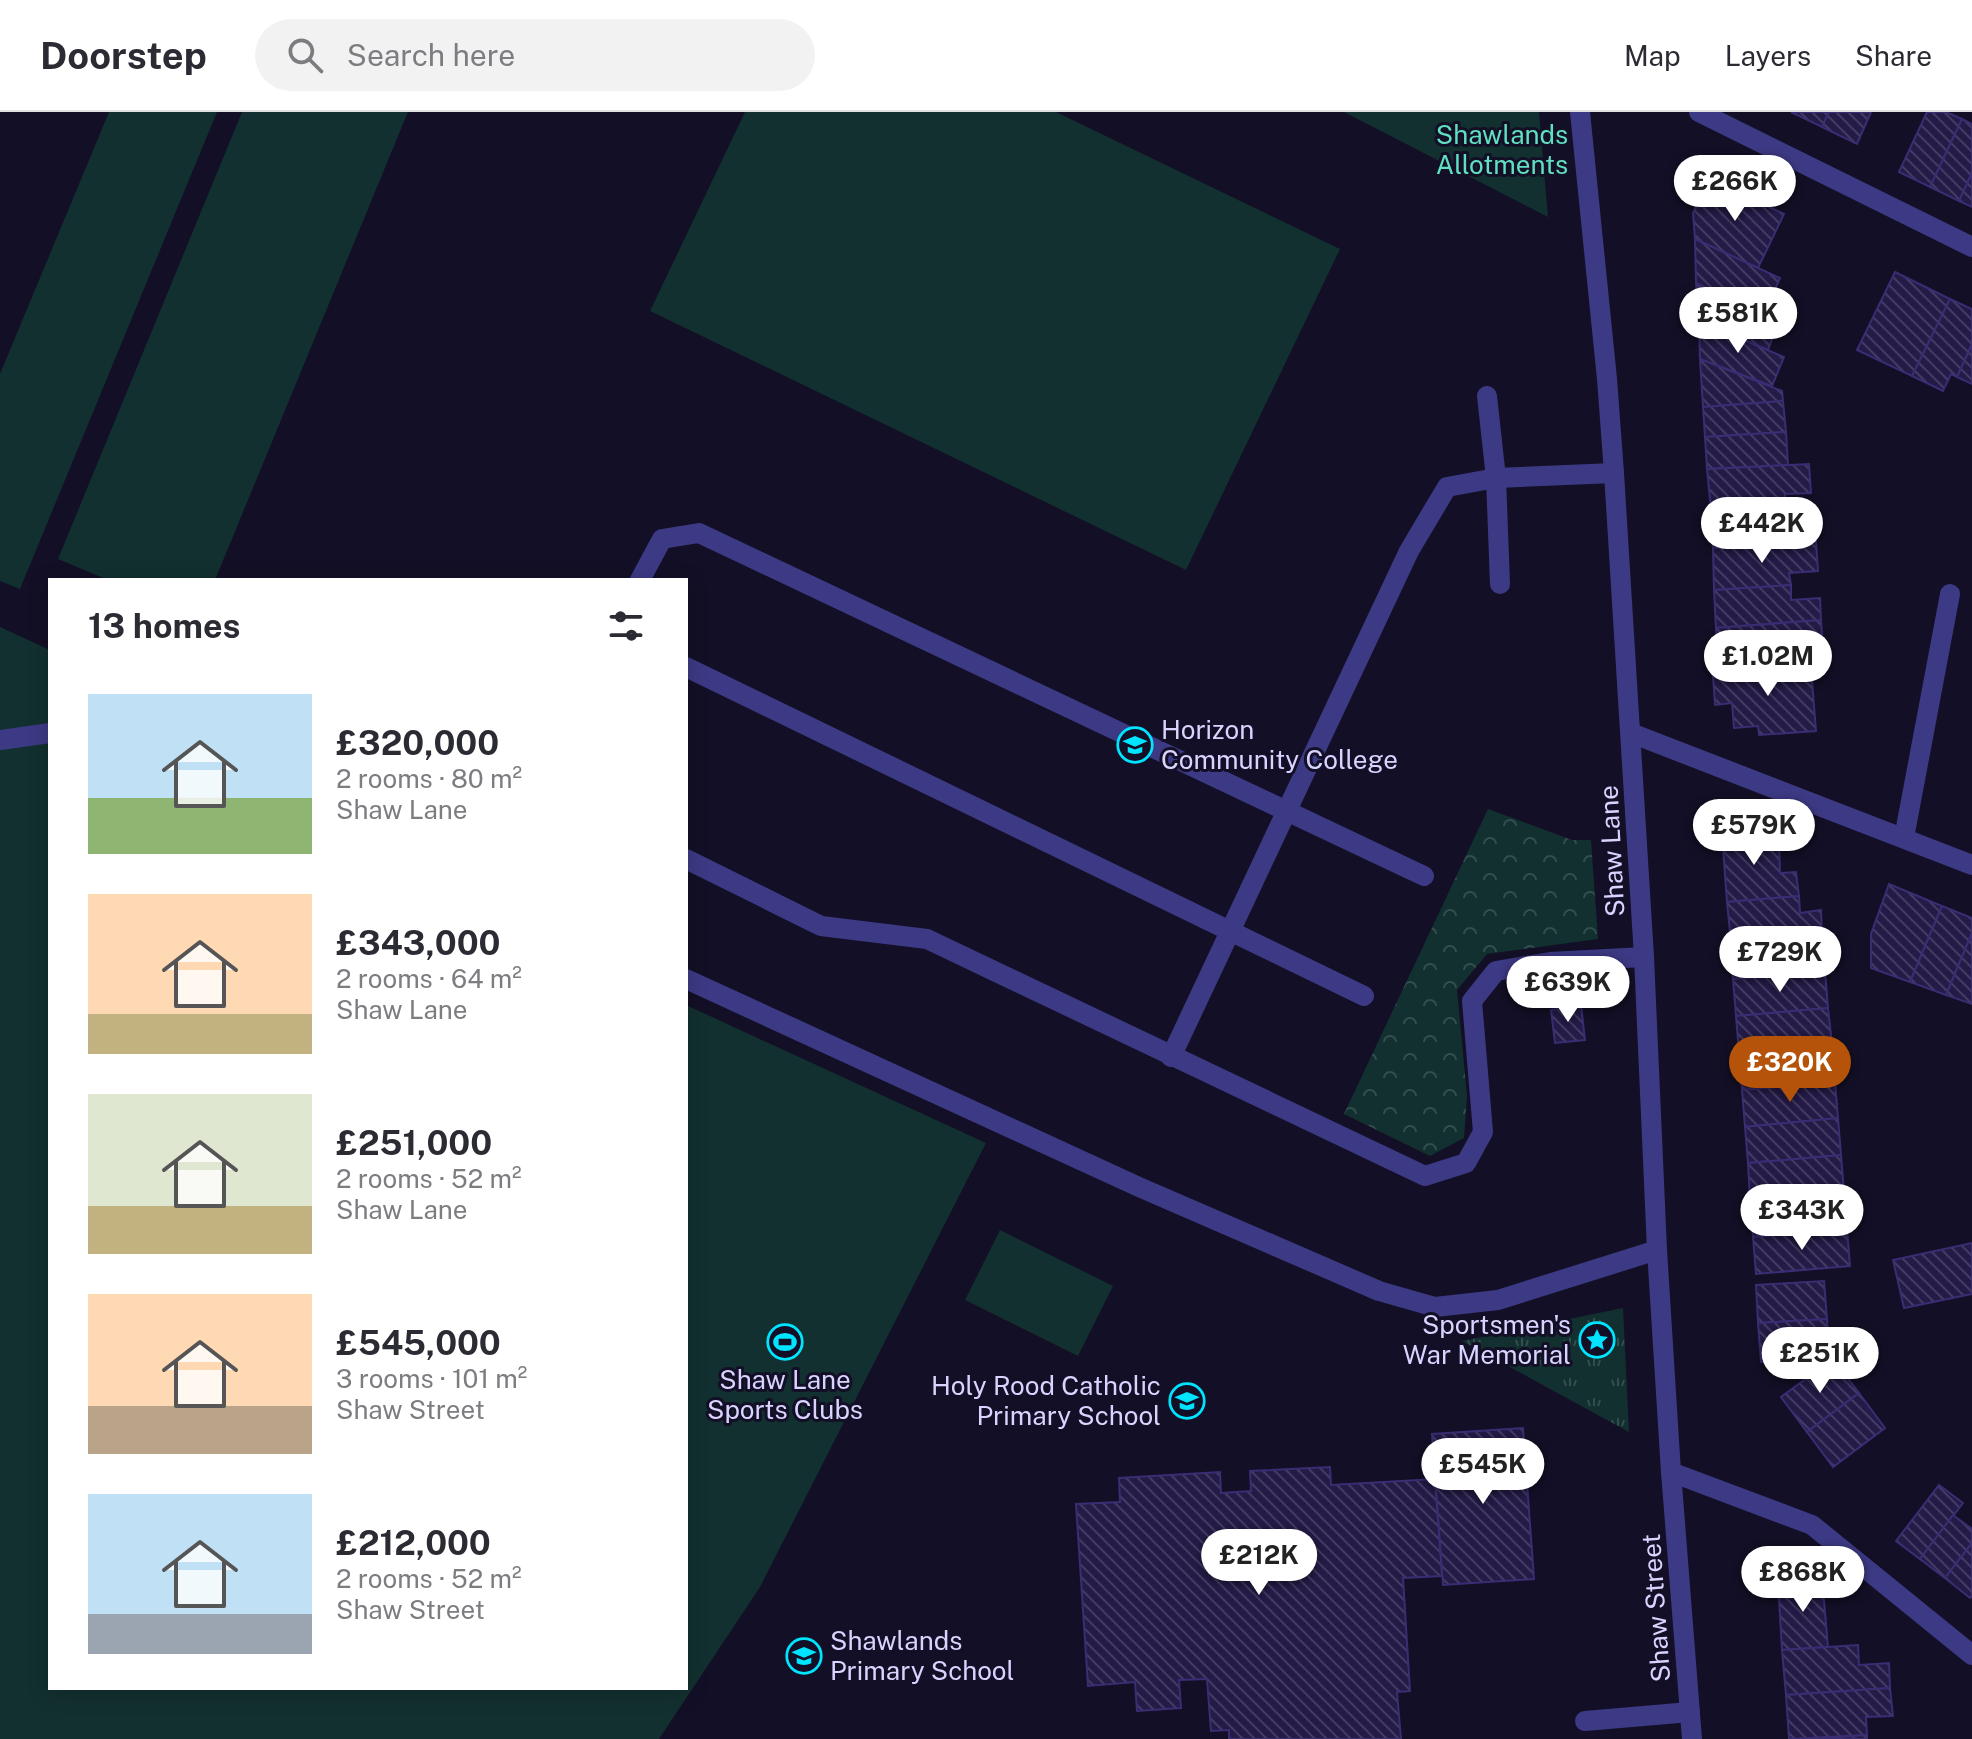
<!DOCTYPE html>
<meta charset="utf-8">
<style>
:root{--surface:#fff;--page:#f2f2f3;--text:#2b2b33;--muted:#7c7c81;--line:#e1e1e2;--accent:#b45309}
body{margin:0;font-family:"Public Sans",sans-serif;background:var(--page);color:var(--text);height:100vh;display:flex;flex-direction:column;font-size:30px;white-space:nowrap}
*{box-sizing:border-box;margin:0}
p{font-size:26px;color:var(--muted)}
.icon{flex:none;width:44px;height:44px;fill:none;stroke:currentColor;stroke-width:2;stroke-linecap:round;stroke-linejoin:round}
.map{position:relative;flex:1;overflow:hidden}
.panel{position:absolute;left:48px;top:466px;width:640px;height:1112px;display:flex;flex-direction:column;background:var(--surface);border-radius:0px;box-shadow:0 4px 20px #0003}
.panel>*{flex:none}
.price{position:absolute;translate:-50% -68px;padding:0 18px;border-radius:28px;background:#fff;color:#222;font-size:26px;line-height:52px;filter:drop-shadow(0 2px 4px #0008)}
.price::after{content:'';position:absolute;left:50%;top:48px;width:24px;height:18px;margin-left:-12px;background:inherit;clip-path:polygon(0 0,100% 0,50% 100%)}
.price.on{background:var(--accent);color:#fff}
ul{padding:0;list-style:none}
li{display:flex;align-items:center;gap:24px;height:200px;padding:0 40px}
li span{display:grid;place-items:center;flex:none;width:224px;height:160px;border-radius:0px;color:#555}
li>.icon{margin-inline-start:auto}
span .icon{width:96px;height:96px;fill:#fffc;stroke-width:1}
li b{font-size:34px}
h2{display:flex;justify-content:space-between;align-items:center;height:96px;padding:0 40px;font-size:34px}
header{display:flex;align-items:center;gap:48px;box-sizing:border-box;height:112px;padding:0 40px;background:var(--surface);border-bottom:2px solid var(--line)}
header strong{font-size:38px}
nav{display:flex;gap:44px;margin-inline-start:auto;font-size:28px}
.search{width:560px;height:72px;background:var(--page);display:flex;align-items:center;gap:20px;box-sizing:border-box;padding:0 28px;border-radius:44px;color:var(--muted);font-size:30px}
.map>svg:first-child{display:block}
.grass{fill:url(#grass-tufts)}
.forest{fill:url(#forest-crowns)}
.garden{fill:#12302f}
.building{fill:url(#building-back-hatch);stroke:#3b2d73;stroke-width:2}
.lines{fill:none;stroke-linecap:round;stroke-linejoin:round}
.lane{stroke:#3d3a85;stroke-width:20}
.street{stroke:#3d3a85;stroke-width:20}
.labels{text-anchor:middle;stroke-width:6;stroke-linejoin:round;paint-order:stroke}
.park-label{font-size:26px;fill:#5fe0c0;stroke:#130f26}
.poi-label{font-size:26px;fill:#d9d4ff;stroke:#130f26;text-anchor:start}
.street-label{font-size:26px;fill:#d9d4ff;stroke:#130f26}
</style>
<header>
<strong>Doorstep</strong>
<div class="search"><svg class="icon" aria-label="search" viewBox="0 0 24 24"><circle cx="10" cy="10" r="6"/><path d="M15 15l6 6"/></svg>Search here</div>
<nav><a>Map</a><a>Layers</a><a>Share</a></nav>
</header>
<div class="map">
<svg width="1972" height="1627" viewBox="0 0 1972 1627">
<defs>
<pattern id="grass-tufts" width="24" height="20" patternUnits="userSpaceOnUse" patternTransform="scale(2)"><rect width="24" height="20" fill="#12302f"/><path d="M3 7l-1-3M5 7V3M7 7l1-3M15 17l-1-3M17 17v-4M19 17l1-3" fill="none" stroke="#344d4e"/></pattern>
<pattern id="forest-crowns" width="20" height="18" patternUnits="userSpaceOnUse" patternTransform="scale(2)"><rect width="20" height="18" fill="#12302f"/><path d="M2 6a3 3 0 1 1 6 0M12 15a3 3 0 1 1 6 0" fill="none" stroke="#344d4e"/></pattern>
<pattern id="building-back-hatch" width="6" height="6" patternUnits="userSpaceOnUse" patternTransform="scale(2)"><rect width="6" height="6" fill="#241b47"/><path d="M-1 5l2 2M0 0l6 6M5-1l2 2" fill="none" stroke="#433b63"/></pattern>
</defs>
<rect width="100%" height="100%" fill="#130f26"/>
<polygon class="grass" points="1623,1196 1629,1320 1462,1229"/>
<polygon class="forest" points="1488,697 1572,728 1591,728 1598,827 1487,842 1457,878 1467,984 1464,1026 1430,1044 1344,1002"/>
<g class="garden">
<polygon points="109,0 217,0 20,477 0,469 0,262"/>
<polygon points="242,0 408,0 215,468 108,468 58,447"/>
<polygon points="745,0 1056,0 1340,137 1186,458 650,199"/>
<polygon points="1344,0 1539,0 1548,105"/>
<polygon points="0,515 50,538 50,1576 686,1576 686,893 986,1031 760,1475 659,1627 0,1627"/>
<polygon points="1000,1118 1113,1174 1078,1244 965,1188"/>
</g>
<g class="building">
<polygon points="1791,0 1829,0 1822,15"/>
<polygon points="1829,0 1871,0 1857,32 1822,15"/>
<polygon points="1927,0 1946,0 1962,7 1930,75 1899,60"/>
<polygon points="1962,7 1972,12 1972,61 1959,89 1930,75"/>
<polygon points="1972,61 1972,95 1959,89"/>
<polygon points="1711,67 1784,102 1758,156 1695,127 1693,101"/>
<polygon points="1695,127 1780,166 1764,202 1696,171"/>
<polygon points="1895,160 1950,187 1912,264 1857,238"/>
<polygon points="1696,171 1779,209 1768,238 1699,209"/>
<polygon points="1950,187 1972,197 1972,232 1957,265 1951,262 1943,279 1912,264"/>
<polygon points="1699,209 1784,245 1772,274 1700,247"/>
<polygon points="1972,232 1972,272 1957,265"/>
<polygon points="1700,247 1782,279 1783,289 1703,295"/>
<polygon points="1783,289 1786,320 1705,325 1703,295"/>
<polygon points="1786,320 1788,353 1707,357 1705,325"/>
<polygon points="1809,352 1811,381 1785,382 1785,393 1711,398 1707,357"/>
<polygon points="1785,393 1786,406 1814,405 1816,429 1713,436 1711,398"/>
<polygon points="1816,429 1818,459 1789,461 1791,473 1714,478 1713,436"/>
<polygon points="1791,473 1791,488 1820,486 1821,508 1716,516 1714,478"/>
<polygon points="1821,508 1823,537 1794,539 1796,552 1720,557 1716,516"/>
<polygon points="1796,552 1796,557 1811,556 1816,619 1759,623 1758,614 1734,616 1732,591 1715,593 1713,564 1721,563 1720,557"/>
<polygon points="1721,708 1779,731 1780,761 1796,760 1799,784 1727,790"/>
<polygon points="1889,772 1942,794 1910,870 1871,856 1871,822"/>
<polygon points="1799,784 1800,801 1821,798 1822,822 1731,830 1727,790"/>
<polygon points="1942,794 1972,806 1972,821 1946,883 1910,870"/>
<polygon points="1972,821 1972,892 1946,883"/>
<polygon points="1822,822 1825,859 1733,867 1731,830"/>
<polygon points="1825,859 1828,896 1736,904 1733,867"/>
<polygon points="1581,893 1585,928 1555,931 1551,898"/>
<polygon points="1828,896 1832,932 1739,941 1736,904"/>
<polygon points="1832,932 1835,970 1742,978 1739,941"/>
<polygon points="1835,970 1838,1006 1745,1015 1742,978"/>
<polygon points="1838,1006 1841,1043 1748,1051 1745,1015"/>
<polygon points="1841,1043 1844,1080 1750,1088 1748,1051"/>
<polygon points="1844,1080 1847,1117 1753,1125 1750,1088"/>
<polygon points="1847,1117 1850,1154 1756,1162 1753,1125"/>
<polygon points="1972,1131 1972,1182 1904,1196 1893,1148"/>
<polygon points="1824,1169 1827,1207 1758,1211 1756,1173"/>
<polygon points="1827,1207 1829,1246 1761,1250 1758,1211"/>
<polygon points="1833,1247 1859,1281 1807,1320 1781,1285"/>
<polygon points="1859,1281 1885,1316 1833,1355 1807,1320"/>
<polygon points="1523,1316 1534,1467 1443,1473 1432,1322"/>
<polygon points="1330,1355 1331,1373 1435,1367 1442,1464 1403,1466 1410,1579 1397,1580 1401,1627 1229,1627 1229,1618 1211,1619 1207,1567 1179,1568 1181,1596 1137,1599 1135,1570 1088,1574 1076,1392 1120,1390 1119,1366 1220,1360 1221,1381 1251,1379 1250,1359"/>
<polygon points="1939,1373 1963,1391 1920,1447 1896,1429"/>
<polygon points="1953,1403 1972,1417 1972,1431 1945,1466 1920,1447"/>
<polygon points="1972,1431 1972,1484 1970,1486 1945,1466"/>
<polygon points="1822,1466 1828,1535 1782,1538 1778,1469"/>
<polygon points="1858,1533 1859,1553 1889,1551 1890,1576 1786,1583 1782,1538"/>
<polygon points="1890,1576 1893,1604 1866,1605 1867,1623 1789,1627 1786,1583"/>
<polygon points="1867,1623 1867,1627 1810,1627"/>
</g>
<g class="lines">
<g class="lane">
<polyline points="1487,284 1496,366 1500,472"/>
<polyline points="640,468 662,427 699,421 1424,764"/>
<polyline points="686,555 1364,884"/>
<polyline points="0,628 50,621"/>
<polyline points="1904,726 1950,482"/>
<polyline points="686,747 821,814 927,827 1425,1064 1466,1051 1483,1020 1472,889 1496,859 1550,850 1644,845"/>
<polyline points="686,867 1139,1075 1379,1179 1435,1195 1498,1188 1657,1138"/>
<polyline points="1171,945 1409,439 1447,375 1496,366 1614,361"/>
<polyline points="1585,1609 1690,1600"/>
</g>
<g class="street">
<polyline points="1580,0 1607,267 1614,361 1644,845 1657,1138 1671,1360 1812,1413 1972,1543"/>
<polyline points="1699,0 1972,135"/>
<polyline points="1631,621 1972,753"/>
<polyline points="1671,1360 1692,1627"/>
</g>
</g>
<defs>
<symbol id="school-ring" viewBox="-11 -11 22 22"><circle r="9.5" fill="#130f26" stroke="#00e5ff" stroke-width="1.5"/><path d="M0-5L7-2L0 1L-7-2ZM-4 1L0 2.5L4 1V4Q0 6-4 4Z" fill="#00e5ff"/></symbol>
<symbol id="sight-ring" viewBox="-11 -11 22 22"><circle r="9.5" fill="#130f26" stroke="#00e5ff" stroke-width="1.5"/><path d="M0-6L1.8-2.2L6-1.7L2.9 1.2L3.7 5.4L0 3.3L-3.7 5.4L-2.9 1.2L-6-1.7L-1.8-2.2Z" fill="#00e5ff"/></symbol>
<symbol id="stadium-ring" viewBox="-11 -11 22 22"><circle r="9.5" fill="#130f26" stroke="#00e5ff" stroke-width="1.5"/><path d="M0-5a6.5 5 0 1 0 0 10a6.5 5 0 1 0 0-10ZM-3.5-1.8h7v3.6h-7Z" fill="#00e5ff"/></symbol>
</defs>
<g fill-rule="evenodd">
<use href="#school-ring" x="1115" y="613" width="40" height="40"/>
<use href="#sight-ring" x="1577" y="1208" width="40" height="40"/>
<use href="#stadium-ring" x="765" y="1210" width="40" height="40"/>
<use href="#school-ring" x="1167" y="1269" width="40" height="40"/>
<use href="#school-ring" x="784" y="1524" width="40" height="40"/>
</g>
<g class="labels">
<g class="park-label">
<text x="1502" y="32">Shawlands<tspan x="1502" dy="30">Allotments</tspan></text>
</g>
<g class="poi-label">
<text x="1161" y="627">Horizon<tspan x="1161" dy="30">Community College</tspan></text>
<text x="1571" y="1222" text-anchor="end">Sportsmen's<tspan x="1571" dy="30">War Memorial</tspan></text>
<text x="785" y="1277" text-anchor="middle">Shaw Lane<tspan x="785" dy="30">Sports Clubs</tspan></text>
<text x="1161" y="1283" text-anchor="end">Holy Rood Catholic<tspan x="1161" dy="30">Primary School</tspan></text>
<text x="830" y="1538">Shawlands<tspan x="830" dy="30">Primary School</tspan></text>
</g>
<g class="street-label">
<text transform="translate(1612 739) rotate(-93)" y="9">Shaw Lane</text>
<text transform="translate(1656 1496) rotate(-94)" y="9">Shaw Street</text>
</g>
</g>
</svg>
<b class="price" style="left:1735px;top:111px">£266K</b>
<b class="price" style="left:1738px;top:243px">£581K</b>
<b class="price" style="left:1762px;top:453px">£442K</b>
<b class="price" style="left:1768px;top:586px">£1.02M</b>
<b class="price" style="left:1754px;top:755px">£579K</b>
<b class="price" style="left:1780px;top:882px">£729K</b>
<b class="price" style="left:1568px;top:912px">£639K</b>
<b class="price on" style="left:1790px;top:992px">£320K</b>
<b class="price" style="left:1802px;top:1140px">£343K</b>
<b class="price" style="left:1820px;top:1283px">£251K</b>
<b class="price" style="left:1483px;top:1394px">£545K</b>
<b class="price" style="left:1259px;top:1485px">£212K</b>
<b class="price" style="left:1803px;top:1502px">£868K</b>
<section class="panel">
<h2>13 homes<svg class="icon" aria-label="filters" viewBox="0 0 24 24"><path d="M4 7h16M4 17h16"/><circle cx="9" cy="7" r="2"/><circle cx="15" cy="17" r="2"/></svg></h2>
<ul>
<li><span style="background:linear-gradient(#bfe0f5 65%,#8fb573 0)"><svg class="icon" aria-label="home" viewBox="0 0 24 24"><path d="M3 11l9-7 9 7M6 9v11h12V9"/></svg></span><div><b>£320,000</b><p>2 rooms · 80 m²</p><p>Shaw Lane</p></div></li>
<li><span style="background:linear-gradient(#ffd9b3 75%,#c2b280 0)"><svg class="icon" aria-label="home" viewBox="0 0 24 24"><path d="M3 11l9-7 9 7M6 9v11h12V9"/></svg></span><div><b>£343,000</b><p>2 rooms · 64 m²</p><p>Shaw Lane</p></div></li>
<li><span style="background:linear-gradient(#dfe7d0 70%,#c2b280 0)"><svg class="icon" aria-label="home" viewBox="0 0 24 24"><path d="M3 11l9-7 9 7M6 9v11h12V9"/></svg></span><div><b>£251,000</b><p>2 rooms · 52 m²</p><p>Shaw Lane</p></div></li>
<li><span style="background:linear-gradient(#ffd9b3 70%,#b9a48a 0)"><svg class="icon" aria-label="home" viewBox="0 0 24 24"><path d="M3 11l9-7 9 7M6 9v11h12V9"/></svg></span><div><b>£545,000</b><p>3 rooms · 101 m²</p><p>Shaw Street</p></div></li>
<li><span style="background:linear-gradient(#bfe0f5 75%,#9aa5b1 0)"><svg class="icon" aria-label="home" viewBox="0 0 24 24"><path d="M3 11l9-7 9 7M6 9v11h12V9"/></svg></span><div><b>£212,000</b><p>2 rooms · 52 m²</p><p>Shaw Street</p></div></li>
</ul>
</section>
</div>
